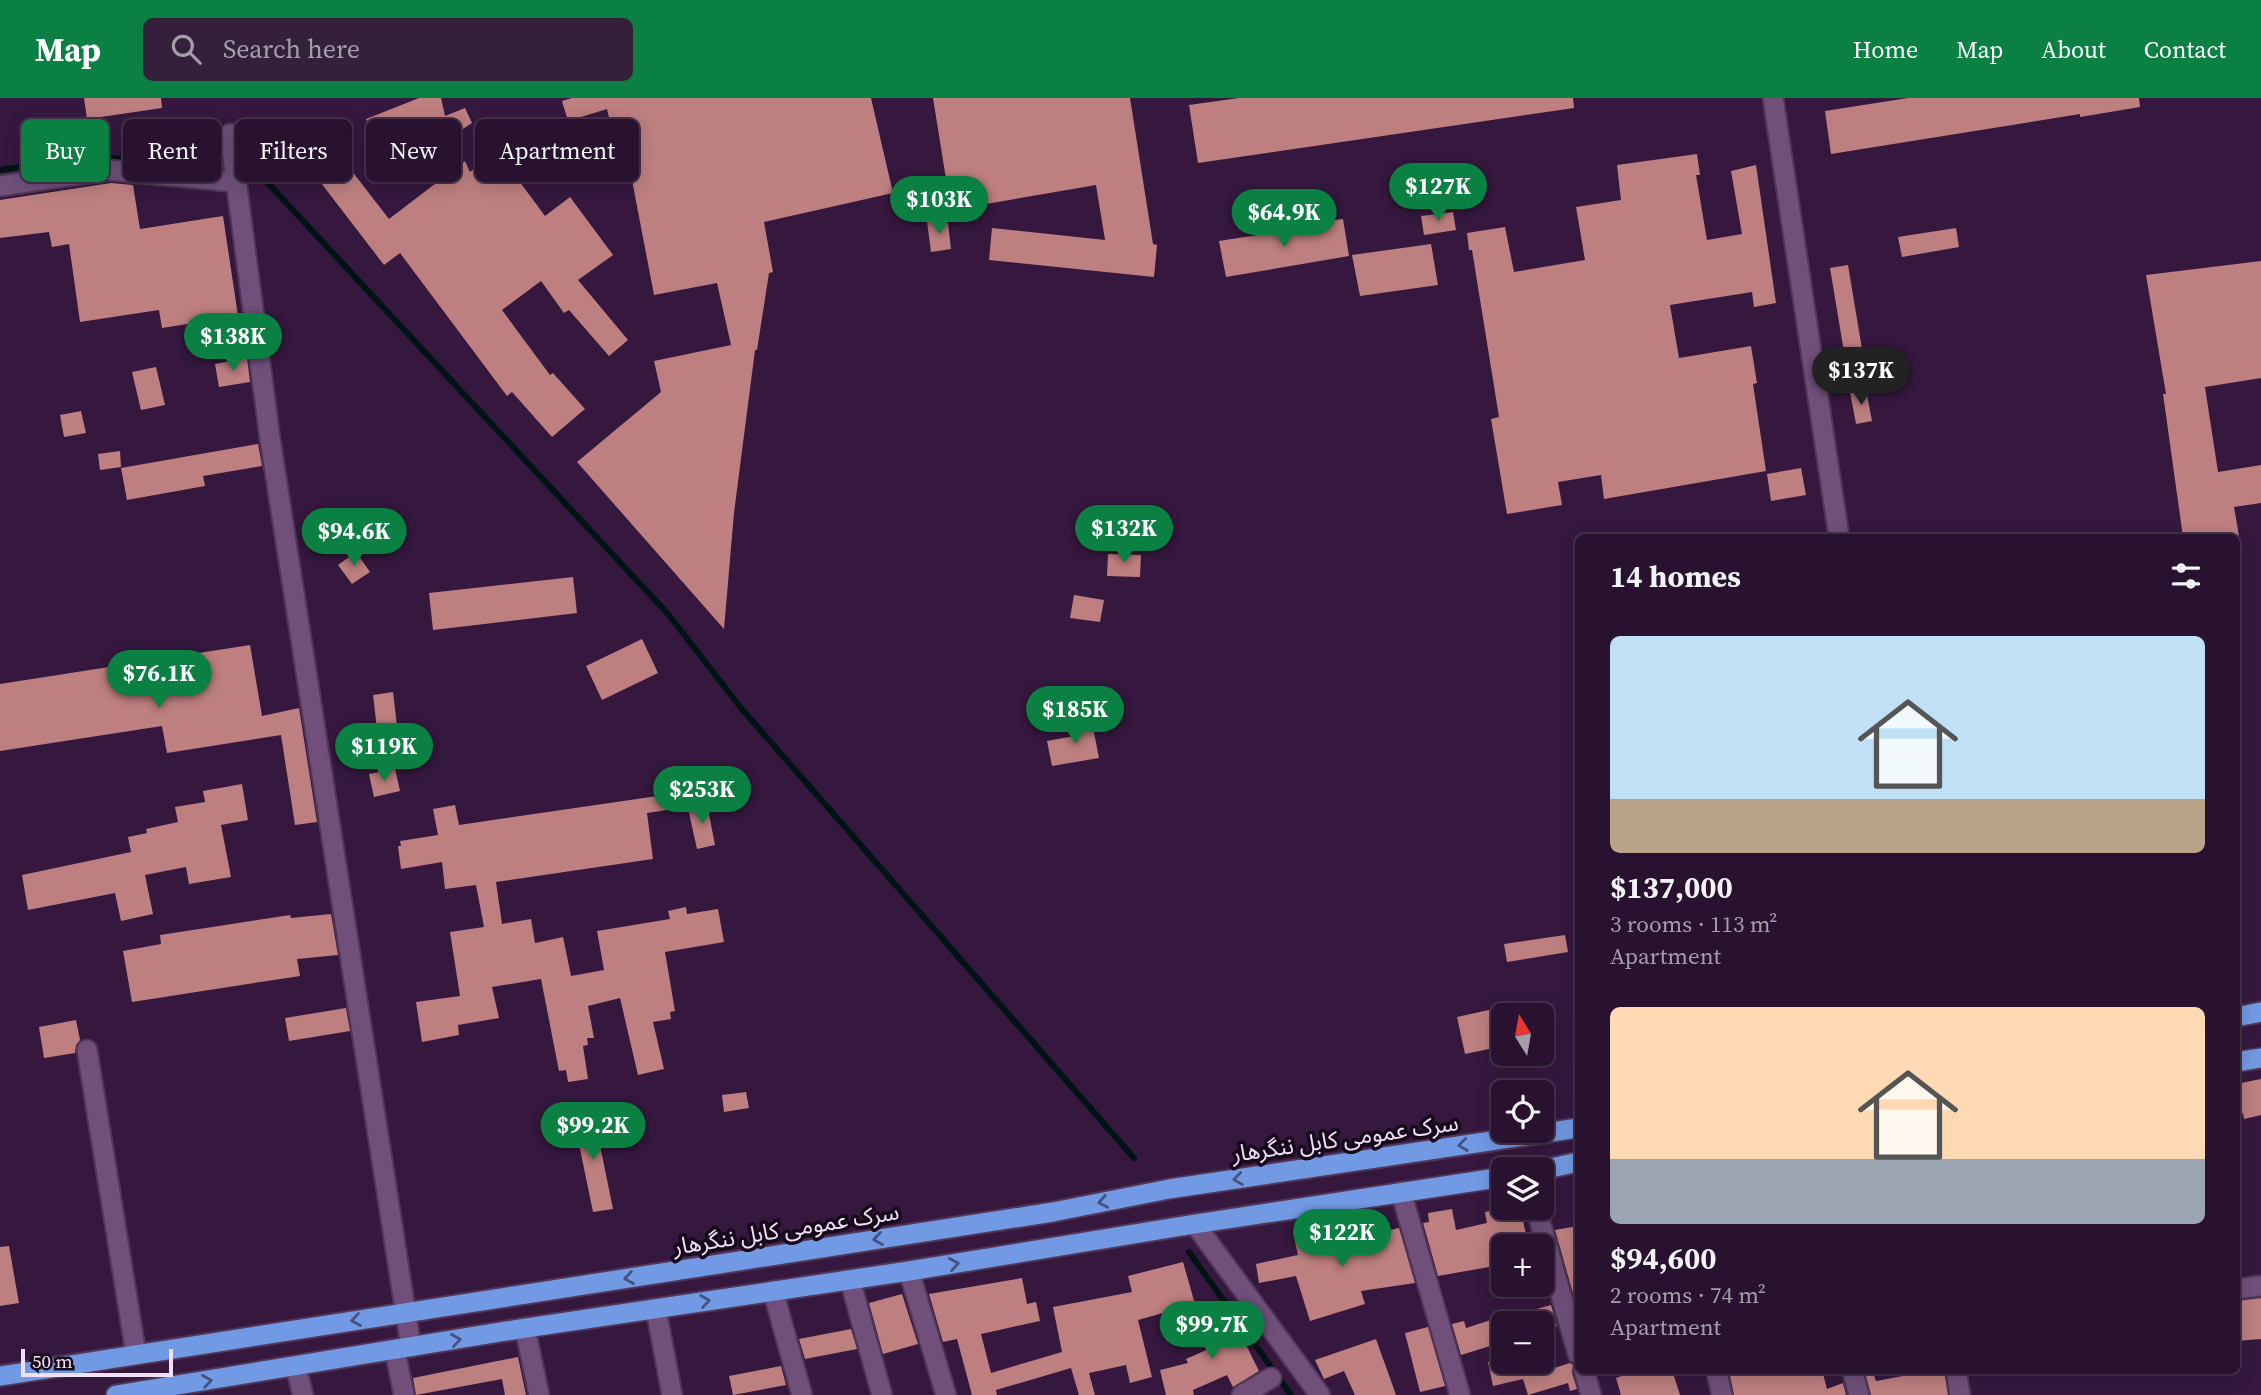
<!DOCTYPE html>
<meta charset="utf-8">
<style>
:root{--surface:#28122f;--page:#34203b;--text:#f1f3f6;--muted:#a59eaa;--line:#44324b;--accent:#0b8043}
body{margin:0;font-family:"Source Serif 4","Noto Sans Arabic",serif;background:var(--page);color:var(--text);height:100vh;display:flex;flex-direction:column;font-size:26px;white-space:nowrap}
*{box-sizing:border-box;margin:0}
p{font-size:23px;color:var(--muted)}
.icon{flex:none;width:38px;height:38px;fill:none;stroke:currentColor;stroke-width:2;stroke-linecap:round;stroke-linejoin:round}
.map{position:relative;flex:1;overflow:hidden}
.side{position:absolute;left:1575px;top:436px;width:665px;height:840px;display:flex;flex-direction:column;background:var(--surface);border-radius:10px;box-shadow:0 4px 18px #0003,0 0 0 2px var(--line)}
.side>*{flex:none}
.banner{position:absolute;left:21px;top:21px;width:665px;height:63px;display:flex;gap:14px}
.needle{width:46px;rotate:349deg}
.tools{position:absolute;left:1491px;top:905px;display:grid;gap:14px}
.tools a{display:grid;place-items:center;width:63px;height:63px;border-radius:10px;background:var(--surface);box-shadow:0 4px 18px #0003,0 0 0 2px var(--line);font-size:35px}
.scale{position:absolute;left:21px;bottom:18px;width:152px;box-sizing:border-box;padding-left:7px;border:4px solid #f1def7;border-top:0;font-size:19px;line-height:24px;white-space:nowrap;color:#f1def7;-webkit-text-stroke:5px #170a1b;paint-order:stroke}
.price{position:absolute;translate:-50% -60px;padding:0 16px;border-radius:24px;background:var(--accent);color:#fff;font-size:23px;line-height:46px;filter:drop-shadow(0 2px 4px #0008)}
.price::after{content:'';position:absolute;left:50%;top:42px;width:21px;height:16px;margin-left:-10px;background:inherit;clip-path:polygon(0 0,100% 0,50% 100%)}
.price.current{background:#222;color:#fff}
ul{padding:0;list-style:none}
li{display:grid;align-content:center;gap:14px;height:371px;padding:0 35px}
li span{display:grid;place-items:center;height:217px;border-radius:10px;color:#555}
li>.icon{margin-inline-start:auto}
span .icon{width:126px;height:126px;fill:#fffc;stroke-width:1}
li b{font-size:30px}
h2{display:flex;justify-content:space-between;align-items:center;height:84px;padding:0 35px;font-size:30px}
.pill{padding:0 24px;border-radius:10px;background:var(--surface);box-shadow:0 4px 18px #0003,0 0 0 2px var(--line);font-size:24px;line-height:63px}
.pill.current{background:var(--accent);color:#fff}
header{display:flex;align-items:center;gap:42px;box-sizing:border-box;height:98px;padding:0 35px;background:var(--accent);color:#fff}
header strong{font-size:33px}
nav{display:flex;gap:38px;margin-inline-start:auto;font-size:24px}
.search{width:490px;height:63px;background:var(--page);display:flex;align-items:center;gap:18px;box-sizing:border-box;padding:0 24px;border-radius:10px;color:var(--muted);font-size:26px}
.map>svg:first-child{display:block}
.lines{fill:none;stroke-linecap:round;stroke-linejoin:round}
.stream{stroke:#011415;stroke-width:6}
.building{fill:#bd7f80}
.minor-casing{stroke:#503757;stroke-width:23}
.trunk-casing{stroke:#503757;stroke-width:23}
.minor{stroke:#70507b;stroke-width:19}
.trunk{stroke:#7299e4;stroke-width:19}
.oneway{stroke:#445280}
.labels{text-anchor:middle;stroke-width:7;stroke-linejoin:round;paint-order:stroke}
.street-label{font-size:23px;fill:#f1def7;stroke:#170a1b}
</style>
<header>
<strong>Map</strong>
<div class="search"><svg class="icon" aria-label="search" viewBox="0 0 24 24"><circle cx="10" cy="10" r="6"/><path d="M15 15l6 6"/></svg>Search here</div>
<nav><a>Home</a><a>Map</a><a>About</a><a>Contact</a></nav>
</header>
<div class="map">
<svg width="2261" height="1297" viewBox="0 0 2261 1297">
<rect width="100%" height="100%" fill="#36183f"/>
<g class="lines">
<g class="stream">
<polyline points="0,72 69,61 199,59 240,55 668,516 741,610 1134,1060"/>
<polyline points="1189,1154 1291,1297"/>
</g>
</g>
<g class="building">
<polygon points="84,0 161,0 162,10 87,21"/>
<polygon points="419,0 441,0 445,18 465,10 472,25 395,76 377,50 366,21"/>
<polygon points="572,0 871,0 893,95 764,124 773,174 769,175 757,252 755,252 734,415 724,531 577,364 661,294 654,263 731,247 717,185 654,197 627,56 618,58 607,11 568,23 562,3"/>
<polygon points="933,0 1130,0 1153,146 1157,147 1154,179 989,162 992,130 1105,142 1096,87 951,112"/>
<polygon points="1239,0 1573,0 1574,10 1198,65 1189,7"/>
<polygon points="1908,0 2139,0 2140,9 2080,19 2080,16 1831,56 1825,13"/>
<polygon points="320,32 389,121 465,63 470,74 497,53 545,118 570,99 613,157 578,182 628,242 609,258 569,212 564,215 541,183 502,212 550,277 553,275 585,311 552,339 512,294 507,298 400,155 384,167 295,51"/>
<polygon points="1697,56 1700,77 1696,77 1707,142 1742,136 1731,73 1756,67 1776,205 1754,209 1752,194 1670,207 1679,260 1751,248 1757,285 1753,286 1766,373 1604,401 1601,377 1558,384 1562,407 1507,416 1491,321 1499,319 1472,152 1469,152 1467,135 1505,129 1514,174 1585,162 1576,109 1621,102 1617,67"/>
<polygon points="111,85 133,87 140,131 223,118 238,218 162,230 159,212 80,224 69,146 52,149 49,134 0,140 0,102"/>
<polygon points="1453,114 1456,132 1424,137 1421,118"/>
<polygon points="1343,121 1349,158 1226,179 1219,143 1328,126 1327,123"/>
<polygon points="927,123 948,125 951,151 931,154"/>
<polygon points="1956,130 1959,149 1902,159 1898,139"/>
<polygon points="1431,146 1438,187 1360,198 1352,157"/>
<polygon points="2261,163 2261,280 2205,289 2218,374 2261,367 2261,405 2234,409 2239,438 2183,439 2163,296 2166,296 2146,177"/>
<polygon points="1848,167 1862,251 1844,254 1830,170"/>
<polygon points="247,260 250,284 219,289 215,266"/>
<polygon points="156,269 165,307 141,312 132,274"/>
<polygon points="1866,292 1872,323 1856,326 1850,294"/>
<polygon points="81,313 86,335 64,339 60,317"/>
<polygon points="258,346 262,368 203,378 205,388 127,402 121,370"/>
<polygon points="120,353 121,369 100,372 98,356"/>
<polygon points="1801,370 1806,397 1771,403 1767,376"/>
<polygon points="356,454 370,474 352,486 338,467"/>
<polygon points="1108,456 1141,457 1140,479 1107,478"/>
<polygon points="573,479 577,515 433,532 429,495"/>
<polygon points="1074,497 1104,502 1100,524 1070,520"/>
<polygon points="642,541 658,575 602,602 586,568"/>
<polygon points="250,547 262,618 299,610 317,724 295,727 281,637 167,655 162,628 0,653 0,586"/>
<polygon points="393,594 397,628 377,631 373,597"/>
<polygon points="1092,624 1099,660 1052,668 1047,643 1074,638 1072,628"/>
<polygon points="395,671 400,693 374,699 369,676"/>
<polygon points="242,686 248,722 221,727 231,779 189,786 186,769 145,777 153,816 121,823 115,795 28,812 22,777 131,754 128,739 147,735 146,731 178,724 175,709 205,704 203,693"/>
<polygon points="692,693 694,708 647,715 653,761 496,784 502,826 531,821 535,845 563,839 571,878 604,872 597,833 670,821 668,813 686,809 687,816 718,811 724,844 665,854 675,913 670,914 671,921 653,924 664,971 638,977 620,900 588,908 594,940 587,940 588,947 583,948 588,981 568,984 566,972 559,973 541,881 492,889 499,920 458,927 459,937 422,944 416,904 460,898 450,834 484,829 476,787 445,791 442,764 401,771 398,748 401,748 400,743 438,737 433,711 455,707 459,727"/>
<polygon points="707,706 715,747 697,751 688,710"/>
<polygon points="331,816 338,857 297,861 300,878 132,904 123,853 161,846 160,837 290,817 291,820"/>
<polygon points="1565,837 1568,854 1507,864 1504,846"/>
<polygon points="346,910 350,933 289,943 285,920"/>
<polygon points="1498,910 1503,932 1503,948 1465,956 1457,919"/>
<polygon points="76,922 80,942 76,947 75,955 44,960 39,929"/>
<polygon points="2261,981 2261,1017 2244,1021 2243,1015 2236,1016 2236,986"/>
<polygon points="746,994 749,1010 724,1014 722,997"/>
<polygon points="593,1013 613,1111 593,1114 573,1017"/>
<polygon points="1504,1110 1520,1110 1526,1136 1531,1135 1534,1148 1503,1148 1503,1169 1489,1172 1489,1169 1438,1178 1423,1125 1429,1124 1428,1115 1452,1111 1456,1132 1487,1125 1485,1114"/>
<polygon points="1578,1128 1578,1213 1555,1132"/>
<polygon points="1399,1130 1415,1185 1361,1193 1365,1206 1310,1223 1296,1178 1259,1185 1256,1166 1298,1157 1295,1144 1345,1133 1360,1133 1360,1139"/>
<polygon points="9,1148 19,1205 0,1208 0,1149"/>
<polygon points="1183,1164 1195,1206 1138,1222 1152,1279 1130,1285 1126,1267 1089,1275 1095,1297 1079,1297 1071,1270 996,1292 997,1297 972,1297 957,1241 943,1244 929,1196 1022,1180 1027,1206 1036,1204 1040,1223 981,1236 991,1275 1062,1254 1053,1209 1132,1194 1128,1178"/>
<polygon points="902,1196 918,1246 883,1256 869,1205"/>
<polygon points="2261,1200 2261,1241 2236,1243 2236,1203"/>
<polygon points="1551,1207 1557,1228 1542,1233 1542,1225 1537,1211"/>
<polygon points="1226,1215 1238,1237 1240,1235 1259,1273 1233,1289 1227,1277 1193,1292 1194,1297 1166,1297 1160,1272 1188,1265 1186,1261 1213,1249 1202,1228"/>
<polygon points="1497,1220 1503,1244 1461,1257 1452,1226 1464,1223 1466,1230"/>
<polygon points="1428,1229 1445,1288 1420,1294 1405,1235"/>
<polygon points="851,1231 857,1251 805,1261 799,1241"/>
<polygon points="1376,1241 1396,1297 1355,1297 1344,1273 1324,1281 1315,1262"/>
<polygon points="518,1259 526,1297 505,1297 502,1281 416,1297 413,1280"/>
<polygon points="1488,1264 1531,1264 1535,1276 1570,1265 1573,1267 1572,1275 1577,1291 1570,1293 1568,1285 1528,1297 1523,1281 1493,1288"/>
<polygon points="781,1268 786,1287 733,1297 729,1278"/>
<polygon points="1638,1272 1672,1272 1680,1297 1621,1297 1616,1280"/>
<polygon points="1755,1272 1822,1272 1827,1291 1843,1285 1846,1297 1734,1297 1730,1278"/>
<polygon points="1935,1272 1944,1272 1948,1297 1871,1297 1866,1278 1873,1275 1876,1283"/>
</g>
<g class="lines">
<defs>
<g id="minor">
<polyline points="1773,0 1839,439"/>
<polyline points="230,36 270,341 411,1249"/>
<polyline points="0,88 108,72 235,84"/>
<polyline points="87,952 136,1256"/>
<polyline points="1401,1094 1460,1297"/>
<polyline points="1536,1110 1578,1256"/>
<polyline points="1195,1126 1320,1297"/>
<polyline points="909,1173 946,1297"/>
<polyline points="850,1182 882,1297"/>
<polyline points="2236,1191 2261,1188"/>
<polyline points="773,1193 802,1297"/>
<polyline points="656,1211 672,1297"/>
<polyline points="525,1230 539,1297"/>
<polyline points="395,1253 404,1297"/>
<polyline points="296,1269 303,1297"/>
<polyline points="1584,1272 1591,1297"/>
<polyline points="1716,1272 1722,1297"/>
<polyline points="1852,1272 1859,1297"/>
<polyline points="1956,1272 1960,1297"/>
<polyline points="1242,1297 1271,1280"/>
</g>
<g id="trunk">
<polyline points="2236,919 2261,914"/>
<polyline points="2236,964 2261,960"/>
<polyline points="1542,1072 1578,1064"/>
<polyline points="0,1278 1053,1114 1169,1091 1578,1030"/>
<polyline points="116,1297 525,1230 909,1173 1195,1126 1503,1079"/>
</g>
</defs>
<use href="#minor" class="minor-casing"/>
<use href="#trunk" class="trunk-casing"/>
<use href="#minor" class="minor"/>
<use href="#trunk" class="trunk"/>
</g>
<defs><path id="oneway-chevron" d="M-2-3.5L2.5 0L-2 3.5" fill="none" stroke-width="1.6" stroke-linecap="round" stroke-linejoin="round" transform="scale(1.75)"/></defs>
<g class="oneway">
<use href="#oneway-chevron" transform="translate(1463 1047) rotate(172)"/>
<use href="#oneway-chevron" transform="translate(1238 1081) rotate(172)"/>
<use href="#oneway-chevron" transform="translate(1103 1104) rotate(169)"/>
<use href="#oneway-chevron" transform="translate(878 1141) rotate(171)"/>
<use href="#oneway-chevron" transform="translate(954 1166) rotate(-10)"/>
<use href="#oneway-chevron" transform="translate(629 1180) rotate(171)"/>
<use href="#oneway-chevron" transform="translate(705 1203) rotate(-9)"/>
<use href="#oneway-chevron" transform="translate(356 1222) rotate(171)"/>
<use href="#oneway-chevron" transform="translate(456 1242) rotate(-9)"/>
<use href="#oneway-chevron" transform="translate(207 1283) rotate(-9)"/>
</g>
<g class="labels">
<g class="street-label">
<text transform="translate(1345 1040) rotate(-8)" y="8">سرک عمومی کابل ننگرهار</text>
<text transform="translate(786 1131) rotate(-9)" y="8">سرک عمومی کابل ننگرهار</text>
</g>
</g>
</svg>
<div class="tools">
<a><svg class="needle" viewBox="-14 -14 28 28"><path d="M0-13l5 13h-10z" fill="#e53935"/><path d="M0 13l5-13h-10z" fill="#a59eaa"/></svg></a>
<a><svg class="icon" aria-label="locate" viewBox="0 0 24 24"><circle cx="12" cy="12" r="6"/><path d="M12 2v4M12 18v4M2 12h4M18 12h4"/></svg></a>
<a><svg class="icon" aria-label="layers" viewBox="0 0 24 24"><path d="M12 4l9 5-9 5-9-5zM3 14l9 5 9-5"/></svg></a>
<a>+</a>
<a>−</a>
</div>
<div class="scale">50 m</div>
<b class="price" style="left:1438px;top:125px">$127K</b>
<b class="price" style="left:939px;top:138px">$103K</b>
<b class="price" style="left:1284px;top:151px">$64.9K</b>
<b class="price" style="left:233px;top:275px">$138K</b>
<b class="price current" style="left:1861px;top:309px">$137K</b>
<b class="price" style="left:1124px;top:467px">$132K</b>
<b class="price" style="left:354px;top:470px">$94.6K</b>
<b class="price" style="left:159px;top:612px">$76.1K</b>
<b class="price" style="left:1075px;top:648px">$185K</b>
<b class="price" style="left:384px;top:685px">$119K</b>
<b class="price" style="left:702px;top:728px">$253K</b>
<b class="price" style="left:593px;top:1064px">$99.2K</b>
<b class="price" style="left:1342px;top:1171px">$122K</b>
<b class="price" style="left:1212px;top:1263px">$99.7K</b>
<div class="banner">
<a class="pill current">Buy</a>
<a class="pill">Rent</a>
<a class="pill">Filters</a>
<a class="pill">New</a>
<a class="pill">Apartment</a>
</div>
<section class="side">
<h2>14 homes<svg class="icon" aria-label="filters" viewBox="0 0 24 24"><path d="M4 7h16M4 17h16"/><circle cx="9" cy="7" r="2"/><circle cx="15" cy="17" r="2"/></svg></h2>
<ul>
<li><span style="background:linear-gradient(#bfe0f5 75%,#b9a48a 0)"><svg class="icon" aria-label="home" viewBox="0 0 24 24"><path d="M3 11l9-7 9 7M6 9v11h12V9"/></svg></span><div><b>$137,000</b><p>3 rooms · 113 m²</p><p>Apartment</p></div></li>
<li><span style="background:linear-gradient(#ffd9b3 70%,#9aa5b1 0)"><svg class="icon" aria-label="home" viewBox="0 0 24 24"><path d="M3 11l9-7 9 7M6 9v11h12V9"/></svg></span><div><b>$94,600</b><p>2 rooms · 74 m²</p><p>Apartment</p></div></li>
</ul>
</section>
</div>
